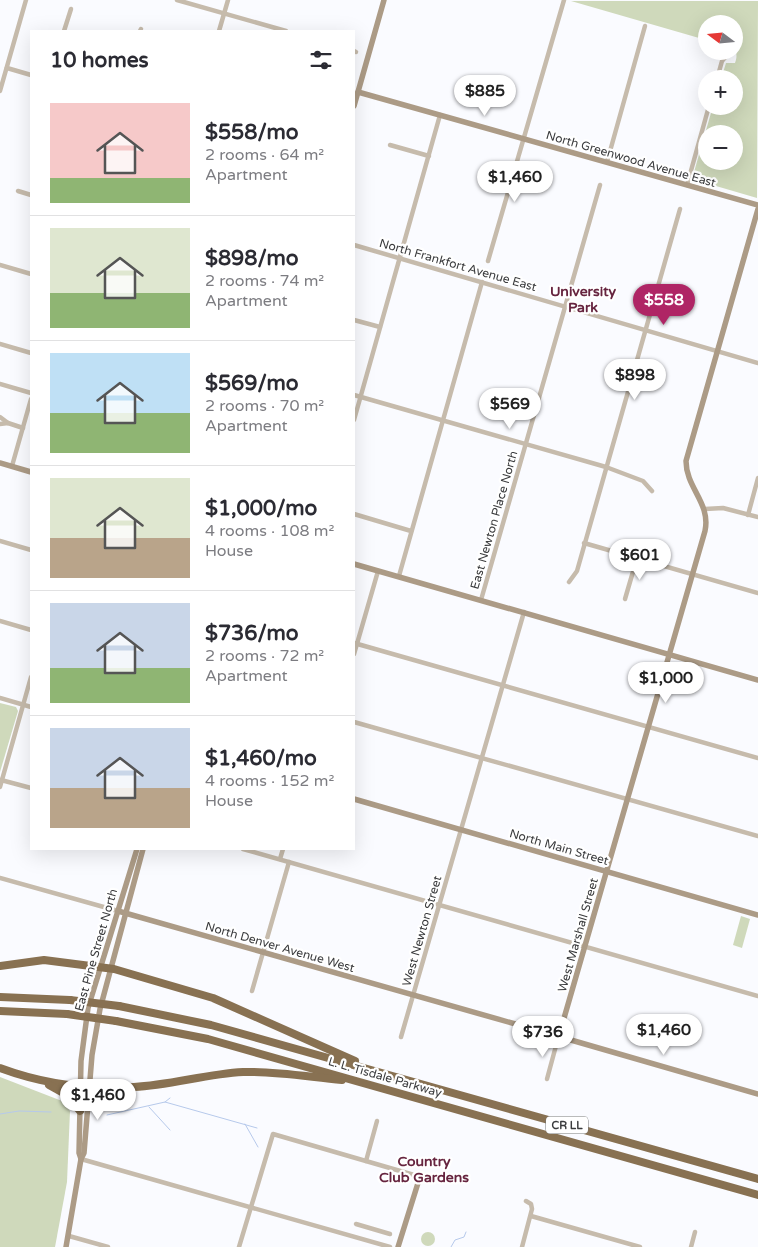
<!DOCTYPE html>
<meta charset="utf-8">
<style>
:root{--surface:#fff;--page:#f2f2f3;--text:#2b2b33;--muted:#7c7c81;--line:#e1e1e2;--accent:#af2565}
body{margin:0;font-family:"Varela Round",sans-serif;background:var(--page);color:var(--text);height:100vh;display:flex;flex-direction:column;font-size:19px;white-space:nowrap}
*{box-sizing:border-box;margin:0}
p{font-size:16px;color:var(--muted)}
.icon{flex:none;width:28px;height:28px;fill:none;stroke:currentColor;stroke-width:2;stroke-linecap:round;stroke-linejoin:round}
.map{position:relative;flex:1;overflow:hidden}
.panel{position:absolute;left:30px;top:30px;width:325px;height:820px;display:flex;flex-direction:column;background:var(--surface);border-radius:0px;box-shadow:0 5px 20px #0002}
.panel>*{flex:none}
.needle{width:32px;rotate:286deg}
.tools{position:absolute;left:698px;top:15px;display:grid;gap:10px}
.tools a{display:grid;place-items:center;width:45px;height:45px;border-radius:50%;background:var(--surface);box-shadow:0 5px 20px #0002;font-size:25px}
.price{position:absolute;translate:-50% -42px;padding:0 11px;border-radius:18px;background:#fff;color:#222;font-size:16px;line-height:32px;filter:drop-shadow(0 1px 2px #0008)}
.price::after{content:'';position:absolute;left:50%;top:30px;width:15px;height:11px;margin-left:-8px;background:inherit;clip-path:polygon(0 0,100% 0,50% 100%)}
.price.current{background:var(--accent);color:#fff}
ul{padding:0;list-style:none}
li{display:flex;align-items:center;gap:15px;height:125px;padding:0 20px}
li+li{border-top:1px solid var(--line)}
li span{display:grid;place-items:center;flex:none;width:140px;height:100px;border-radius:0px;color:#555}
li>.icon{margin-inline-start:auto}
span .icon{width:60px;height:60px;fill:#fffc;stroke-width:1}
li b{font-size:21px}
h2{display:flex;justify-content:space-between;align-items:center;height:60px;padding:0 20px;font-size:21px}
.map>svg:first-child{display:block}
.green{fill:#cfd9bb;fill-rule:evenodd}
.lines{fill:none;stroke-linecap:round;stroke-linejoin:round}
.stream{stroke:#b6c9eb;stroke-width:1}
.street{stroke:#c6bbac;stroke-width:4.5}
.secondary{stroke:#ac9b86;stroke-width:5.5}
.highway{stroke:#887152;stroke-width:8}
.highway-bridge{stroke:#887152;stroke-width:8}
.labels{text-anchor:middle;stroke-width:4.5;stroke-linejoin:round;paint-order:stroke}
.shield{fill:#fff;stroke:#757677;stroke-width:1}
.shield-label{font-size:11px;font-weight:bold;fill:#3a3b3d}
.street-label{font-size:12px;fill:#3a3b3d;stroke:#fff}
.neighbourhood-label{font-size:14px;font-weight:bold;fill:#66243f;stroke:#fff}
</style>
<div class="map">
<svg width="758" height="1247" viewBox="0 0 758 1247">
<rect width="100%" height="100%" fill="#fafbff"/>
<g class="green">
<path d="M571 1H758L757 198 692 179 713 106H734V79H721L726 63H735C738 55 736 53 734 46 732 40 734 30 734 24H706V40ZM706 134H734V161H706Z"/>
<polygon points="0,703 16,707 18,711 0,772"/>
<polygon points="741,916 750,919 742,948 733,945"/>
<polygon points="0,1077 62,1101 70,1111 67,1182 55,1247 0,1247"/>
<circle cx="428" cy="1239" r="7"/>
</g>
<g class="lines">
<g class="stream">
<polyline points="165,1102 170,1098"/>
<polyline points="149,1107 170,1130"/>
<polyline points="0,1114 19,1111 51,1112"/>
<polyline points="107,1115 165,1102 257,1128"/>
<polyline points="245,1124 258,1147"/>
<polyline points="451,1247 455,1240 464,1237 466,1232"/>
</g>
<g class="street">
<polyline points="177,0 286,31"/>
<polyline points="64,31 71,9"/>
<polyline points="140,31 141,29"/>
<polyline points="219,31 228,0"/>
<polyline points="354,51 356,52"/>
<polyline points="7,68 31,75"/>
<polyline points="717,79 722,61 728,54"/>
<polyline points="0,91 26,0"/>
<polyline points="390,145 429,156"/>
<polyline points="607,162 645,26"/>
<polyline points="687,185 709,106"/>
<polyline points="18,191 31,195"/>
<polyline points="354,245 758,363"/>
<polyline points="488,261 564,0"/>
<polyline points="0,265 31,274"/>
<polyline points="354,320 380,327"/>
<polyline points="0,344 31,353"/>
<polyline points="0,384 31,393"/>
<polyline points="354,395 606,467 643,481 652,491"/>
<polyline points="0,417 8,423"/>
<polyline points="354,420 440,115"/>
<polyline points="0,424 8,423 23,428"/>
<polyline points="12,466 31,399"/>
<polyline points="705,509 723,508 758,517"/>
<polyline points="354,514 411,531"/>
<polyline points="748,515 758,478"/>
<polyline points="0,541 31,550"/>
<polyline points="584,543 758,593"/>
<polyline points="399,576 482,282"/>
<polyline points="569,582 577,571 680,209"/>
<polyline points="625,599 637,558"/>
<polyline points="481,600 600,185"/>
<polyline points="0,621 31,630"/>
<polyline points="354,643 758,758"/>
<polyline points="354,654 378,571"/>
<polyline points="0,698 31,707"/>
<polyline points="354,722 758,836"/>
<polyline points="1,780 31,788"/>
<polyline points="0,787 31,677"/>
<polyline points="243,849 758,996"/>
<polyline points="280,859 283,849"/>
<polyline points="0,878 118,911"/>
<polyline points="252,991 289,862"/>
<polyline points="401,1037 524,612"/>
<polyline points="547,1079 557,1042"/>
<polyline points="81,1159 390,1247"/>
<polyline points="366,1161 377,1121"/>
<polyline points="531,1216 640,1247"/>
<polyline points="356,1224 390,1234"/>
<polyline points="69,1236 108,1247"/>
<polyline points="239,1247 273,1134 414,1175 417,1177 418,1183"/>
<polyline points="522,1247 532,1209 531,1204 526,1201"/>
<polyline points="691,1247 695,1232"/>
</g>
<g class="secondary">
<polyline points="358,92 758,205"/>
<polyline points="354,106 384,0"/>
<polyline points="0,463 31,472"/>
<polyline points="354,564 758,680"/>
<polyline points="354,799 758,915"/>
<polyline points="118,911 554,1035"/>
<circle cx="559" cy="1037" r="5"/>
<path d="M560 1032 705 531C711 503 686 488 686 461L758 209"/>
<polyline points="564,1038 758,1094"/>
<polyline points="81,1159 79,1153 81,1061 88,1008 137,849"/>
<polyline points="66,1247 81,1159 84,1153 92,1055 100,1009 143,849"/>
<polyline points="398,1247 418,1183"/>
</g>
<g class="highway">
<polyline points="0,966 44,960 114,969 213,998 355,1061"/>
<polyline points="0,997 70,1000"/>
<polyline points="119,1006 211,1025 758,1179"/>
<polyline points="0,1011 67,1014"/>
<polyline points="116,1021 208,1039 758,1195"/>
<path d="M0 1068C43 1084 88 1090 134 1087 171 1085 206 1074 243 1072 276 1071 309 1077 342 1080"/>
<polyline points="49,1085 67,1095 80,1111"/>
</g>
<g class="highway-bridge">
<polyline points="70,1000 119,1006"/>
<polyline points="67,1014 116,1021"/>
</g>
</g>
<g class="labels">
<rect class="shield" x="546" y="1116.5" width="42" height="17" rx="4"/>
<g class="shield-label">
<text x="567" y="1129">CR LL</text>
</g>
<g class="street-label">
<text transform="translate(631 159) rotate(16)" y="4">North Greenwood Avenue East</text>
<text transform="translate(458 265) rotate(16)" y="4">North Frankfort Avenue East</text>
<text transform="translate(494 520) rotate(-74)" y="4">East Newton Place North</text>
<text transform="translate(559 847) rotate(16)" y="4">North Main Street</text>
<text transform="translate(422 931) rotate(-74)" y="4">West Newton Street</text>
<text transform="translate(578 935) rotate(-74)" y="4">West Marshall Street</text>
<text transform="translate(280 947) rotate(16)" y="4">North Denver Avenue West</text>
<text transform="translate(96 950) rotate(-74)" y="4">East Pine Street North</text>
<text transform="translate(385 1077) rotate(16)" y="4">L. L. Tisdale Parkway</text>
</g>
<g class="neighbourhood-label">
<text x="583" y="296">University<tspan x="583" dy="16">Park</tspan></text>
<text x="424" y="1166">Country<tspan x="424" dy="16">Club Gardens</tspan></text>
</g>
</g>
</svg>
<div class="tools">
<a><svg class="needle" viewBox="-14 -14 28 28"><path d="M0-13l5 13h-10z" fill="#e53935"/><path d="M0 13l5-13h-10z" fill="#7c7c81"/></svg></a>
<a>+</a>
<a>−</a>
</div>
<b class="price" style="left:485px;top:117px">$885</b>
<b class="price" style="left:515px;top:203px">$1,460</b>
<b class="price current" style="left:664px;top:326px">$558</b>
<b class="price" style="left:635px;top:401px">$898</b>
<b class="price" style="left:510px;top:430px">$569</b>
<b class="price" style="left:640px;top:581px">$601</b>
<b class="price" style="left:666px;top:704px">$1,000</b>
<b class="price" style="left:664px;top:1056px">$1,460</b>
<b class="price" style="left:543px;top:1058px">$736</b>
<b class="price" style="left:98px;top:1121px">$1,460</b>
<section class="panel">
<h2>10 homes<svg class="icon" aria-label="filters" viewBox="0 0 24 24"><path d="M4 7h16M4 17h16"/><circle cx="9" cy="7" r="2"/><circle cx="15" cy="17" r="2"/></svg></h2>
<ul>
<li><span style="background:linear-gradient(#f6c9c9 75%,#8fb573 0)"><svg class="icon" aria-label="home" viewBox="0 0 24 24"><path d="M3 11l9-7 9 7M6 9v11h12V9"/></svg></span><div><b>$558/mo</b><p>2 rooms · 64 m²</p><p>Apartment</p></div></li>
<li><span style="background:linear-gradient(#dfe7d0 65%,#8fb573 0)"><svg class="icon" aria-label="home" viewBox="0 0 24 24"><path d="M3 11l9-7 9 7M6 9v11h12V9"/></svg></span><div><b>$898/mo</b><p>2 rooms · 74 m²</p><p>Apartment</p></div></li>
<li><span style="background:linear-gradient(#bfe0f5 60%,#8fb573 0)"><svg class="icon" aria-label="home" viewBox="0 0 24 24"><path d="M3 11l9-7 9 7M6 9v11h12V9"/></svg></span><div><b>$569/mo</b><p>2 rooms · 70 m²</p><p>Apartment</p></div></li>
<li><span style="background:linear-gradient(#dfe7d0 60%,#b9a48a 0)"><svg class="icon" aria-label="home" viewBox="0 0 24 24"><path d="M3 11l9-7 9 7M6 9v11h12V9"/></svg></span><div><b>$1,000/mo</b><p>4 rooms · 108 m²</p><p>House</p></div></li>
<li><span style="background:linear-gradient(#c9d6e8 65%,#8fb573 0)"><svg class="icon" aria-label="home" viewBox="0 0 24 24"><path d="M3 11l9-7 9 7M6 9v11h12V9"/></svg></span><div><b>$736/mo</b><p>2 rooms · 72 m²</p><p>Apartment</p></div></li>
<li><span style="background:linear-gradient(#c9d6e8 60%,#b9a48a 0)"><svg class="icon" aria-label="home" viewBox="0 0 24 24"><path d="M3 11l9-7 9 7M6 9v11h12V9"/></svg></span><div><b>$1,460/mo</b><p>4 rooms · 152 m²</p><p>House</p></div></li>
</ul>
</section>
</div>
